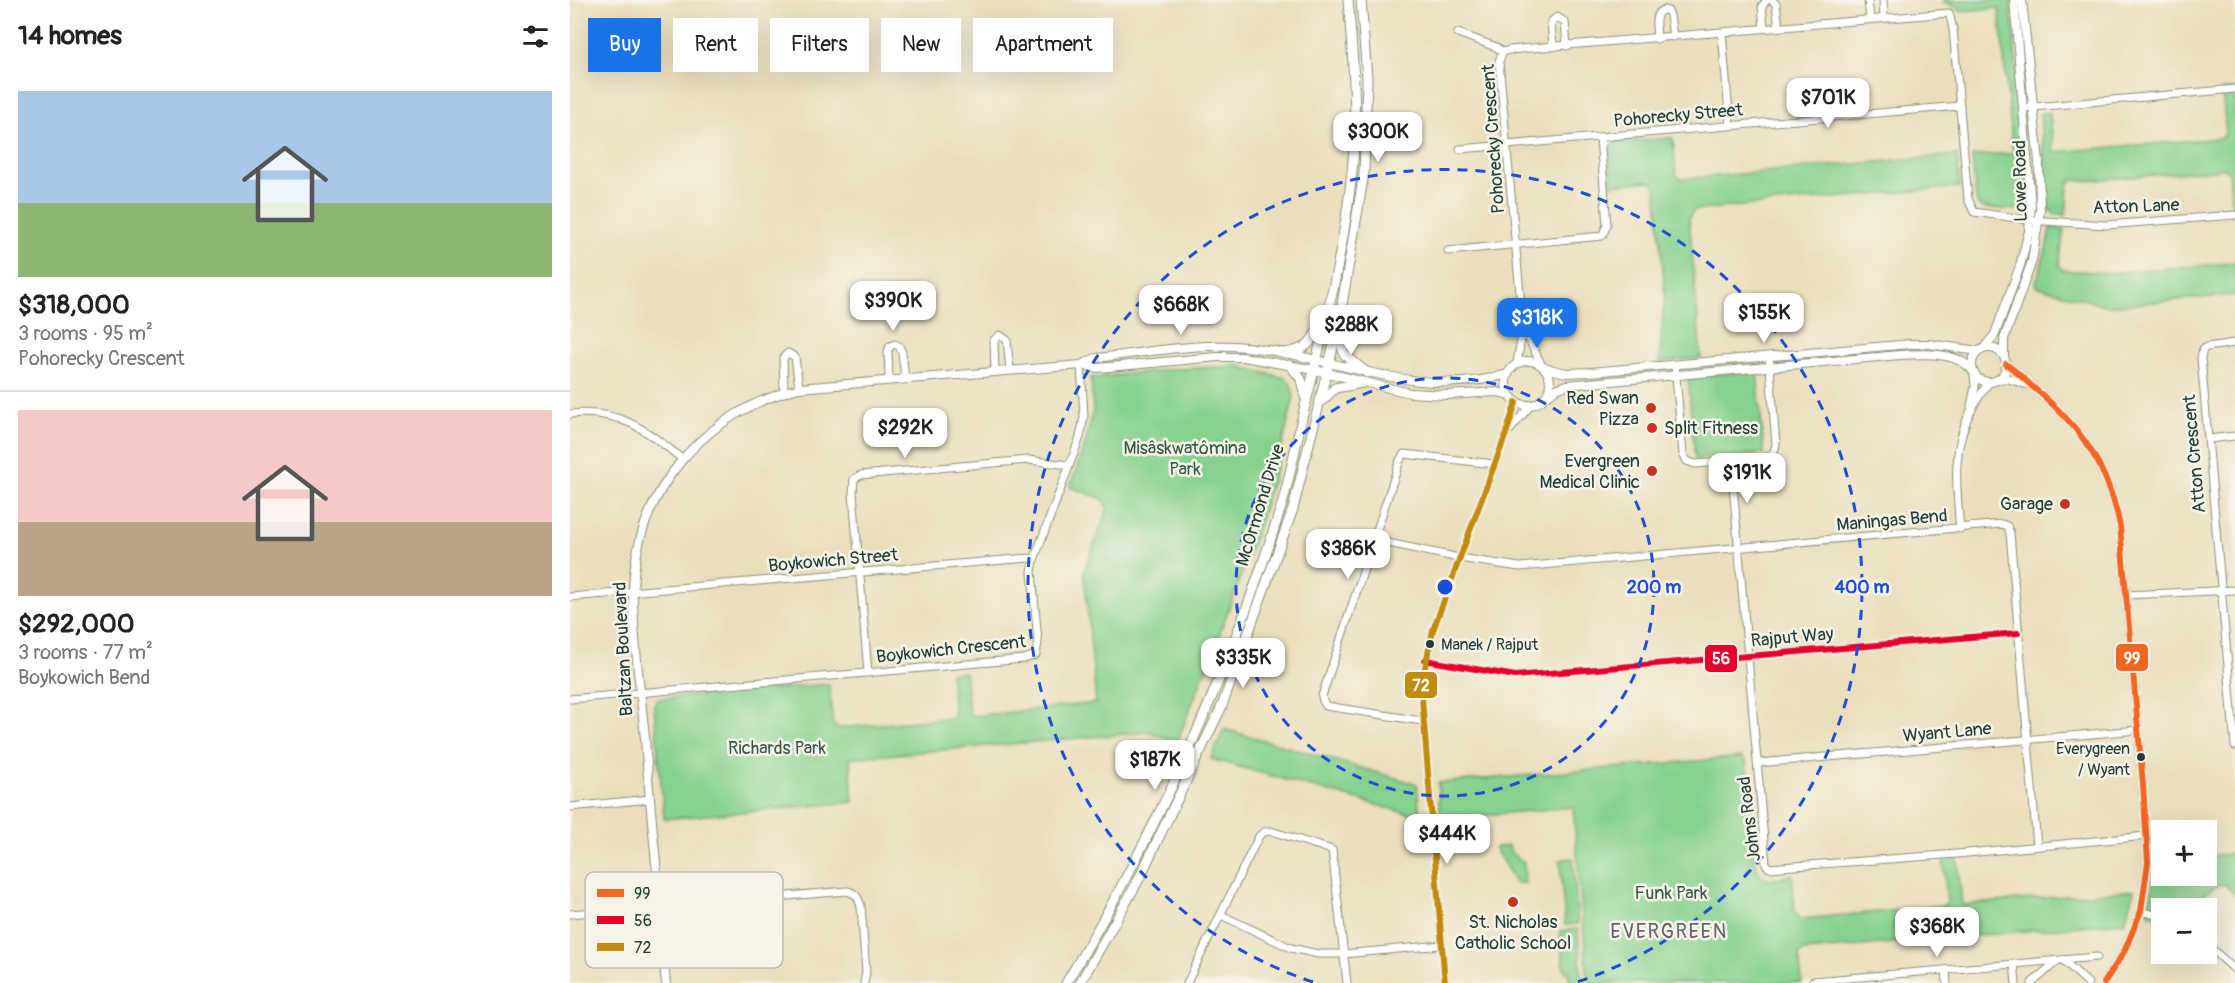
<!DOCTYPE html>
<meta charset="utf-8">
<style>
:root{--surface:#fff;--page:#f6f6f6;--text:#222;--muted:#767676;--line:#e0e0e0;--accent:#1a73e8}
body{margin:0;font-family:Pangolin,sans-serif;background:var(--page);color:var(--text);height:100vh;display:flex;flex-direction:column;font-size:22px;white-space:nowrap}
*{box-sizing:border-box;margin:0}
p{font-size:20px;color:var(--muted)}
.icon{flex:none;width:33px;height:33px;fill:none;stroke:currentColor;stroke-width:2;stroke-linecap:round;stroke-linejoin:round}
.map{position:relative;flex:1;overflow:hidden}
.drawer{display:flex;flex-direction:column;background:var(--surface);width:570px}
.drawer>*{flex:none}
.hud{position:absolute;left:18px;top:18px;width:570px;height:54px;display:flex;gap:12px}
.controls{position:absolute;left:1581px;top:820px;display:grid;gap:12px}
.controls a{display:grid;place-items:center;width:66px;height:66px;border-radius:0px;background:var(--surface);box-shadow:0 6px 24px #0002;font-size:30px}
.price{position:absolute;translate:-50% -51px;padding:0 14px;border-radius:12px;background:#fff;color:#222;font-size:20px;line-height:39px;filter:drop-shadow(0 2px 3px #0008)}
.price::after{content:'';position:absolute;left:50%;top:36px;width:18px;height:14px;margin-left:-9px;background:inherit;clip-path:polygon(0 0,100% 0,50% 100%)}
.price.selected{background:var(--accent);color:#fff}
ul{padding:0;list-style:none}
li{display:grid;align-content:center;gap:12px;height:318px;padding:0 18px}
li+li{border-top:2px solid var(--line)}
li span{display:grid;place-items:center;height:186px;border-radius:0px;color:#555}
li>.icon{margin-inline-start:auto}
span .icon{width:108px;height:108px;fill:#fffc;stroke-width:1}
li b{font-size:26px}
h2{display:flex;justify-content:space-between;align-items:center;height:72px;padding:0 18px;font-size:26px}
.tag{padding:0 21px;border-radius:0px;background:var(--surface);box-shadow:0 6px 24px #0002;font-size:21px;line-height:54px}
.tag.selected{background:var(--accent);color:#fff}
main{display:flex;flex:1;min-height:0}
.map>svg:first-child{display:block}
.green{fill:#86d18e;stroke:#528761;stroke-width:1.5}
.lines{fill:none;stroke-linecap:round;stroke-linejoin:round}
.minor-casing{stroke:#848e78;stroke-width:9}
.tertiary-casing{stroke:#848e78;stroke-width:10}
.secondary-casing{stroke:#848e78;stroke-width:11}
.minor{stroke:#fff;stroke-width:7}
.tertiary{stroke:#fff;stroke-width:8}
.secondary{stroke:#fff;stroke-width:9}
.bus-1-casing{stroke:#f7f3e8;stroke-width:10}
.bus-2-casing{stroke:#f7f3e8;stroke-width:10}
.bus-3-casing{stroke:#f7f3e8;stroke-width:10}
.bus-1{stroke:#f26522;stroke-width:6}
.bus-2{stroke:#e4002b;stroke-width:6}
.bus-3{stroke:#c18c0d;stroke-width:6}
.ring{fill:none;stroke:#1d4ed8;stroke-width:3;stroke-dasharray:10 8}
.poi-dot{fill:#c8321e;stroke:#f7f3e8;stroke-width:2}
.bus-dot{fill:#1f3d34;stroke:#f7f3e8;stroke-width:2}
.labels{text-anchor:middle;stroke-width:5;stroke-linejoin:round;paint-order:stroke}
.bus-label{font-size:16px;fill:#1f3d34;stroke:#f7f3e8;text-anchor:start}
.street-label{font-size:18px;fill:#1f3d34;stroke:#f7f3e8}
.poi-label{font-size:18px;fill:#1f3d34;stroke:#f7f3e8;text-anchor:end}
.park-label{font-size:18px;fill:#345b46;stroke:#f7f3e8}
.neighbourhood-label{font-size:20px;letter-spacing:1.5px;fill:#606469;stroke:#f7f3e8}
.key{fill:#f7f3e8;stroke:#b6bcb2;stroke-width:1.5}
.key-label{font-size:16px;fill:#1f3d34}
.centre{fill:#1d4ed8;stroke:#f7f3e8;stroke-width:3}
.ring-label{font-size:18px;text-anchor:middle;font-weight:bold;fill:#1d4ed8;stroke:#f7f3e8;stroke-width:5;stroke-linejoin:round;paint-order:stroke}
.line-badge{stroke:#f7f3e8;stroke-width:2}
.badge-label{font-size:16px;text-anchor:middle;font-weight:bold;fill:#fff}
</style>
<main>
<section class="drawer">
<h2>14 homes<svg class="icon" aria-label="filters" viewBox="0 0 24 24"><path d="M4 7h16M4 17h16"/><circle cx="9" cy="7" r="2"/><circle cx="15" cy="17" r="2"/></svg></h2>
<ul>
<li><span style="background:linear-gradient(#a9c7e8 60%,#8fb573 0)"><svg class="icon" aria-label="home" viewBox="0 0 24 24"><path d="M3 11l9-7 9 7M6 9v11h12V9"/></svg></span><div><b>$318,000</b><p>3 rooms · 95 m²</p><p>Pohorecky Crescent</p></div></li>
<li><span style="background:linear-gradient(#f6c9c9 60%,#b9a48a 0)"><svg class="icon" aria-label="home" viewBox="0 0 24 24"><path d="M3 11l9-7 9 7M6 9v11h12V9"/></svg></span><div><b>$292,000</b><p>3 rooms · 77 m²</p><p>Boykowich Bend</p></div></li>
</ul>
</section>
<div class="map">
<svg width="1665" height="983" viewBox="0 0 1665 983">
<rect width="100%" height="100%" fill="#f7f3e8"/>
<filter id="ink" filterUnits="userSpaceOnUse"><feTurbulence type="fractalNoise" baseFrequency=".0167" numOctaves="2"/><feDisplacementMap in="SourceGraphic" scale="12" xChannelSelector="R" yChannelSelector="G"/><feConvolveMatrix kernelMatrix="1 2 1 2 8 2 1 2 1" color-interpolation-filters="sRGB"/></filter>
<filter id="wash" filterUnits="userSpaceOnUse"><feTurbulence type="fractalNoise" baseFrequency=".008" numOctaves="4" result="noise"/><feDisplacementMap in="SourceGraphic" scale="24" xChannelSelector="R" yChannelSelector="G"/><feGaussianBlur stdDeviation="1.35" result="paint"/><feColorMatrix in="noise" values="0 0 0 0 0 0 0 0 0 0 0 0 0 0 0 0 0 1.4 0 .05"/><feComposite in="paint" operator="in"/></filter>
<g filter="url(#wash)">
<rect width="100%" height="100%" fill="#eadfbc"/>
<g class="green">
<polygon points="1375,0 1441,0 1457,201 1457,207 1453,210 1413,208 1408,205 1406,200 1402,156 1443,153 1429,8 1390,11 1382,5 1373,3"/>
<polygon points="1665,89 1665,215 1663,216 1659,172 1654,169 1515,181 1502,180 1498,184 1496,215 1484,214 1478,208 1470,113 1480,112 1484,152 1652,138 1656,132 1652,90"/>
<polygon points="1103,138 1106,175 1112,179 1387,155 1390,187 1124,210 1119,217 1131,358 1089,362 1095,294 1086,187 1080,181 1041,185 1038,150 1039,145 1048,142"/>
<polygon points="1480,228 1494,229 1489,265 1493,270 1538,273 1662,263 1665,260 1665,295 1538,306 1465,286 1477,246"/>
<path d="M668 366 715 378 720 382 724 396C699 512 651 631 607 742L580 732 280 758 283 802 94 819 84 705 87 699 259 684 263 724 268 728 379 718 384 714 380 673 395 672 399 712 403 716 526 703 514 571 538 508 533 499 500 487 516 441 523 410 521 378 606 369Z"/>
<polygon points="1187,371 1194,454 1125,459 1118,377"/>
<polygon points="654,729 847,784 850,817 641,759"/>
<polygon points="1172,757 1176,761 1184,860 1189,873 1199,880 1222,875 1225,913 1231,919 1373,906 1377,902 1373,855 1387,854 1392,905 1564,890 1555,922 1234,951 1229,955 1232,983 1018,983 1003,807 870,819 868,783"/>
<polygon points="938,846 942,854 954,862 955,883 946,883 925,849 926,847"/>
<polygon points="1665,853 1665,895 1654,884 1648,885 1611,909 1592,909 1591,917 1578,913 1586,860 1591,860 1592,876 1636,876 1637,856"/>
<polygon points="1003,858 1008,924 995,925 990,860"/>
<polygon points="1008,929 1012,983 1000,983 999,974 994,969 990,931"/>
</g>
</g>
<g filter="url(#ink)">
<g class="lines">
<defs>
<g id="minor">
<polyline points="1202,0 1206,4 1209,27"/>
<polyline points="1298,0 1300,19"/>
<polyline points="1313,0 1314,18"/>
<polyline points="1194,28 1192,6 1197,0"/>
<polyline points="888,33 926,47 933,52"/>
<polyline points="1152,33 1160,125"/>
<path d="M1087 39C1087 29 1082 14 1093 10L1098 11 1100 15 1103 37"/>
<polyline points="983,47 981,22 987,17 995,22 997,46"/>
<polyline points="1453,108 1665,89"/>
<polyline points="890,149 1390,106"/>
<polyline points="878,251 1032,236 1037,225 1030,137"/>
<polyline points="953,327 971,364"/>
<polyline points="1665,343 1637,347 1633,349 1631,358 1665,746"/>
<polyline points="947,363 953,327 929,61 933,52 939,50 1379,13 1383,29 1398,199 1404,212 1460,220 1536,225 1665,215"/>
<polyline points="1105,365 1113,454 1117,461 1125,464 1195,459 1203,454 1206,445 1199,356"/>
<polyline points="425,372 424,340 430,335 437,340 440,371"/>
<polyline points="319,380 318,351 320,346 325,344 329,346 332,353 335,378"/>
<polyline points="214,392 213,358 218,353 225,357 229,388"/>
<polyline points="1401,406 1405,387 1404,375"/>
<path d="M0 414C49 409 76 429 112 459"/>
<polyline points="940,430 960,406"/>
<polyline points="1638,439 1665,436"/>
<polyline points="1161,462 1196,864 1199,868 1387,854 1577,836"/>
<path d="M1390 529C1386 485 1381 445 1404 405 1409 397 1413 389 1420 382"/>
<polyline points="804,540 889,558 950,567 1432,524 1437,526 1440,533 1467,846"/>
<polyline points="1556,595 1665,590"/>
<polyline points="0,597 459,558 464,560"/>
<polyline points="855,660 945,676 1448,633"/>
<polyline points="298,673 283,493 284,479 291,475 458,460 499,465"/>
<polyline points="0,699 454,659 466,655 468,642 462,572 464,560 510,437 514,417 511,365"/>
<polyline points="852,721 756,706 753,701 752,696 830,460 834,454 925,464"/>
<polyline points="1188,763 1568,730"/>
<polyline points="0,807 80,799"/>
<polyline points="1571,911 1592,917"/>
<path d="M0 914 277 891C286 893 289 898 291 907L296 972 294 983"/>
<polyline points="651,915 721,948 748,954 773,954 872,945"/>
<polyline points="1636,943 1665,970"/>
<polyline points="1493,960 1518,983"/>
<polyline points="1444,964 1446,983"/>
<polyline points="1376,970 1377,983"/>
<polyline points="1243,981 1527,957"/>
<polyline points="617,983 689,836 694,832 701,831 762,850 777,983"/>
<polyline points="875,983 851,686 863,630 936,434 946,402"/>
<polyline points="1462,983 1487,961"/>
</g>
<g id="tertiary">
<polyline points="1415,347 1425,334 1450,266 1459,231 1461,205 1444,0"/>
<circle cx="1419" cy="365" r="17"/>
<polyline points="1434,356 1434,339 1462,261 1470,210 1469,162 1452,0"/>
<circle cx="958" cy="383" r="22"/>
<path d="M513 364 526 358C573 353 630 342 676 347 767 356 845 401 938 374"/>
<path d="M1436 364C1446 371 1455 380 1464 388 1511 427 1538 466 1550 526L1573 784 1578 862 1571 911 1554 952 1534 983"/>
<polyline points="975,368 996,373 1020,372 1340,344 1359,344 1408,351"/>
<polyline points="1429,379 1437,378 1456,384"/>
<path d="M978 395 986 389 997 385 1330 355C1351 354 1387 351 1402 370"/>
<path d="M96 983C93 957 92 932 90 906 85 850 79 795 75 739 71 691 63 643 63 594 64 492 132 414 229 388L511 365 528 368 647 357H673L745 370 840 393 876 395 928 392 939 395"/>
</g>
<g id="secondary">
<polyline points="769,334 774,354 797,373"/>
<path d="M714 353C738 350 741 343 752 322"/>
<polyline points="720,365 731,379 735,397"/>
<polyline points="752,401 765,388 793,383"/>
<path d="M496 983C587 833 660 671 712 504 722 470 727 436 736 402 755 327 774 249 782 172 788 115 783 57 778 0"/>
<polyline points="510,983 567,883 652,706 723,509 769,323 794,173 797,78 791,0"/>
</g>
</defs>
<use href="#minor" class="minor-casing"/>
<use href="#tertiary" class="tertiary-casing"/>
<use href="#secondary" class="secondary-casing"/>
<use href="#minor" class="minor"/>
<use href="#tertiary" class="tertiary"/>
<use href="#secondary" class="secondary"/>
<defs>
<path id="bus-1" d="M1436 364C1446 371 1455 380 1464 388 1511 427 1538 466 1550 526L1573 784 1578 862 1571 911 1554 952 1534 983"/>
<polyline id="bus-2" points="855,660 945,676 1448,633"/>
<polyline id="bus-3" points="875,983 851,686 863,630 936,434 946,402"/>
</defs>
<use href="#bus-1" class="bus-1-casing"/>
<use href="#bus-2" class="bus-2-casing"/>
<use href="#bus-3" class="bus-3-casing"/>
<use href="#bus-1" class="bus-1"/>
<use href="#bus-2" class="bus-2"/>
<use href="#bus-3" class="bus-3"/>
</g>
</g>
<g class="ring">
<circle cx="875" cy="587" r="209"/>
<path d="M743 982A417 417 0 1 1 1007 982"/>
</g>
<g class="poi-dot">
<circle cx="1081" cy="408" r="6"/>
<circle cx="1082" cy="428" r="6"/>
<circle cx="1082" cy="471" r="6"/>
<circle cx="1495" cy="504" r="6"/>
<circle cx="943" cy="902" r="6"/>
</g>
<g class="bus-dot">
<circle cx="860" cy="644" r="5"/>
<circle cx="1571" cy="757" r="5"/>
</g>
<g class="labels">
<g class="bus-label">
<text x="871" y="650">Manek / Rajput</text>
<text x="1560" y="754" text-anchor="end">Everygreen<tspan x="1560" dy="21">/ Wyant</tspan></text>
</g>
<g class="street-label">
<text transform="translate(1108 115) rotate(-5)" y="6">Pohorecky Street</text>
<text transform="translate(923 139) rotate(-94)" y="6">Pohorecky Crescent</text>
<text transform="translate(1450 181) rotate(-91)" y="6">Lowe Road</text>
<text transform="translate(1566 206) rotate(-2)" y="6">Atton Lane</text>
<text transform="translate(1624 454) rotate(-95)" y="6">Atton Crescent</text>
<text transform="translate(690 505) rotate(-73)" y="6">McOrmond Drive</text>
<text transform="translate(1322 520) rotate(-5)" y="6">Maningas Bend</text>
<text transform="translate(263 560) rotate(-5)" y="6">Boykowich Street</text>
<text transform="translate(1222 637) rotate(-5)" y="6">Rajput Way</text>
<text transform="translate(53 649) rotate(-93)" y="6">Baltzan Boulevard</text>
<text transform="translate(381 649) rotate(-6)" y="6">Boykowich Crescent</text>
<text transform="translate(1377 732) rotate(-5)" y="6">Wyant Lane</text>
<text transform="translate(1179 819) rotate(-97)" y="6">Johns Road</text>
</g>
<g class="poi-label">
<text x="1069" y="404">Red Swan<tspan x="1069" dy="21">Pizza</tspan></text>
<text x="1094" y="434" text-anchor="start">Split Fitness</text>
<text x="1070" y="467">Evergreen<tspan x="1070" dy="21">Medical Clinic</tspan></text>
<text x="1483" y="510">Garage</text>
<text x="943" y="928" text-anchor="middle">St. Nicholas<tspan x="943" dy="21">Catholic School</tspan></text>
</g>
<g class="park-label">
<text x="615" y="454">Misâskwatômina<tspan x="615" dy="21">Park</tspan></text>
<text x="207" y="754">Richards Park</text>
<text x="1101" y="899">Funk Park</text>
</g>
<g class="neighbourhood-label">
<text x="1099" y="938">EVERGREEN</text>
</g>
</g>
<rect x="15" y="872" width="198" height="96" rx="9" class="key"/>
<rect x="27" y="889" width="27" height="8" fill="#f26522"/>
<rect x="27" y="916" width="27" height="8" fill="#e4002b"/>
<rect x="27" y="943" width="27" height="8" fill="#c18c0d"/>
<g class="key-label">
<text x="64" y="899">99</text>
<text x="64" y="926">56</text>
<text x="64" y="953">72</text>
</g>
<circle cx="875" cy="587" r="9" class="centre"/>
<g class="ring-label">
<text x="1084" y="593">200 m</text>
<text x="1292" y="593">400 m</text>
</g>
<g class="line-badge">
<rect x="1545" y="643" width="34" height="29" rx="6" fill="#f26522"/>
<rect x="1134" y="644" width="34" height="29" rx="6" fill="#e4002b"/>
<rect x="834" y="671" width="34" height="28" rx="6" fill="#c18c0d"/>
</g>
<g class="badge-label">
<text x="1562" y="664">99</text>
<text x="1151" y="664">56</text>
<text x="851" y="691">72</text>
</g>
</svg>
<div class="controls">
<a>+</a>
<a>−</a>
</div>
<b class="price" style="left:1258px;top:129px">$701K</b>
<b class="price" style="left:808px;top:163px">$300K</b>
<b class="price" style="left:323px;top:332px">$390K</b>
<b class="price" style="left:611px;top:336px">$668K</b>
<b class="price" style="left:1194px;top:344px">$155K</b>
<b class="price selected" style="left:967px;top:349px">$318K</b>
<b class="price" style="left:781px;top:356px">$288K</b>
<b class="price" style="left:335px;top:459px">$292K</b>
<b class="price" style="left:1177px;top:504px">$191K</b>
<b class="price" style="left:778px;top:580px">$386K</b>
<b class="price" style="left:673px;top:689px">$335K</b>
<b class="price" style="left:585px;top:791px">$187K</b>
<b class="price" style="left:877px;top:865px">$444K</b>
<b class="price" style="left:1367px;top:958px">$368K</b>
<div class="hud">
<a class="tag selected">Buy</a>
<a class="tag">Rent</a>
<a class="tag">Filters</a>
<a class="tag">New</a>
<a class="tag">Apartment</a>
</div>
</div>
</main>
